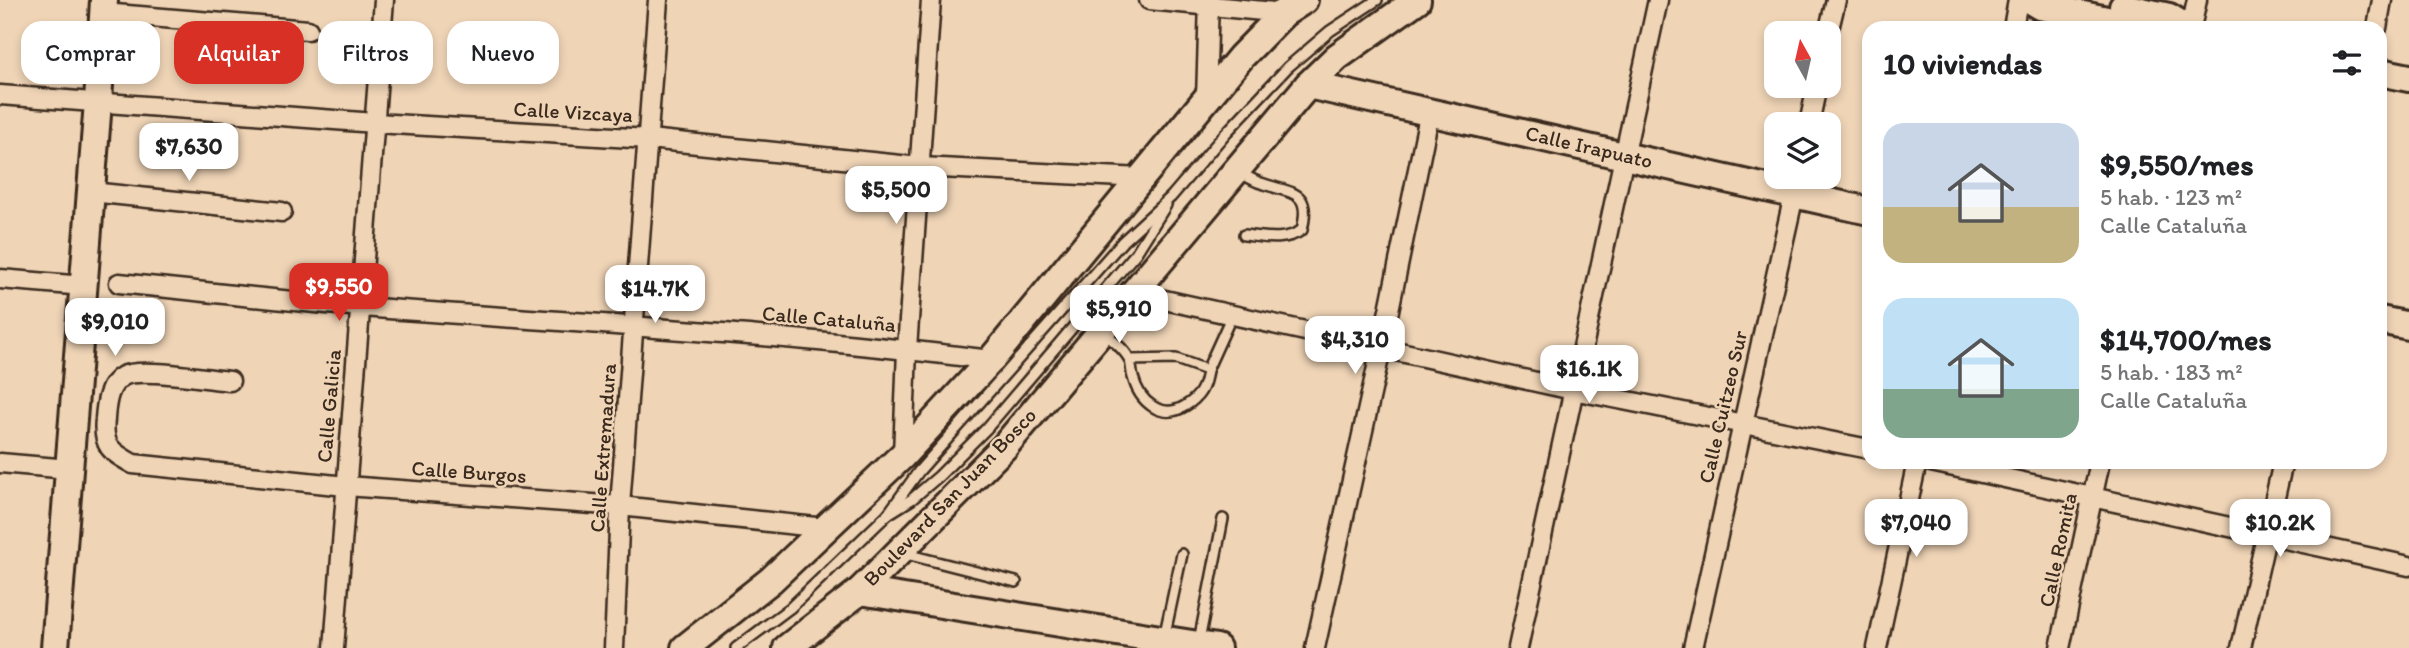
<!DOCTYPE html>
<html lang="es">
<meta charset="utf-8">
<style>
:root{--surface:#fff;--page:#f6f6f6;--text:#202124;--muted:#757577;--accent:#d93025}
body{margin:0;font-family:Itim,sans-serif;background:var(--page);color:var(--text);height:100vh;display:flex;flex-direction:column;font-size:26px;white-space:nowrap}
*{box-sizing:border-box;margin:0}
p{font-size:23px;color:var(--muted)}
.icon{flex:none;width:38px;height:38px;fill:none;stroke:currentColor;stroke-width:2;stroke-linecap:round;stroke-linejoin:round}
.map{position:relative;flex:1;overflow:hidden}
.sheet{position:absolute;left:1862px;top:21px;width:525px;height:448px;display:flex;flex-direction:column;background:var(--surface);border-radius:21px;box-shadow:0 4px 10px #0003}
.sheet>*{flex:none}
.top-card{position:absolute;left:21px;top:21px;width:665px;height:63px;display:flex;gap:14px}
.needle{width:46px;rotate:352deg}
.controls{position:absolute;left:1764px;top:21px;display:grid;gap:14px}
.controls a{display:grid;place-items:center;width:77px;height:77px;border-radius:14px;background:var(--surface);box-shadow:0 4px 10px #0003;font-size:35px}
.price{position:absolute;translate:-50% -60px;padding:0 16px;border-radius:14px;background:#fff;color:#222;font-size:23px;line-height:46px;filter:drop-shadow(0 2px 4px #0008)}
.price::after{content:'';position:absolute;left:50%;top:42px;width:21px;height:16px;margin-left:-10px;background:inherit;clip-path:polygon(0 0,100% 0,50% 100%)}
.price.on{background:var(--accent);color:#fff}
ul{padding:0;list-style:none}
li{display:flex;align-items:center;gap:21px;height:175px;padding:0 21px}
li span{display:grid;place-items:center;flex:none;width:196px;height:140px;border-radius:21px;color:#555}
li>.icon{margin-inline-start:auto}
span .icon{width:84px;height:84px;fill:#fffc;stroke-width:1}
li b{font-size:30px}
h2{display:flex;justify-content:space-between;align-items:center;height:84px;padding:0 21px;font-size:30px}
.pill{padding:0 24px;border-radius:21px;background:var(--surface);box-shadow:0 4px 10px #0003;font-size:24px;line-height:63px}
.pill.on{background:var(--accent);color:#fff}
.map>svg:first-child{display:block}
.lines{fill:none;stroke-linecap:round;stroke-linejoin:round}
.lane-casing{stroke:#3b2a1e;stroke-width:14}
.street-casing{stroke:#3b2a1e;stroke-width:23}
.secondary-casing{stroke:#3b2a1e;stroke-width:32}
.lane{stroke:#efd4b6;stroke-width:9}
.street{stroke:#efd4b6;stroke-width:18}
.secondary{stroke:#efd4b6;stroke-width:26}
.labels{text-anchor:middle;stroke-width:5;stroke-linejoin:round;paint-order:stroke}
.street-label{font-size:21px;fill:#3b2a1e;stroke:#efd4b6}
</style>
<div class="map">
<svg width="2409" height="648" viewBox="0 0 2409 648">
<rect width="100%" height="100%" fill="#efd4b6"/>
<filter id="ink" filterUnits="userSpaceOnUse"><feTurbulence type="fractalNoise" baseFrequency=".0143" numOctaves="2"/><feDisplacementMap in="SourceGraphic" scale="14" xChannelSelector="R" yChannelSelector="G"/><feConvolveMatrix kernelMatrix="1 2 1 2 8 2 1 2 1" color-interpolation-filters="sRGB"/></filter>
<g filter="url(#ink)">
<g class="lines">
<defs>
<g id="lane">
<path d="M1240 173C1247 176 1254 181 1261 183 1291 194 1312 189 1302 230 1286 242 1263 237 1244 235"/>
<path d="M1104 333C1113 341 1126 350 1130 361 1132 366 1131 372 1133 377 1139 401 1161 421 1185 406 1200 397 1205 387 1207 370L1176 359 1130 360"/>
<polyline points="1207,370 1232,315"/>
<polyline points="888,514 919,471 1123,241 1171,197 1224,135 1288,67 1330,31 1377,0"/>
<polyline points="902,553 1016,582"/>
<polyline points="1164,638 1182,554"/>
<polyline points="1199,641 1223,519"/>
<polyline points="736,648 790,608 888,514 912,499 939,476 987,428 1136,253 1166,205"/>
</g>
<g id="street">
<polyline points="1149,0 1284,13 1285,7"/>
<polyline points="103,13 308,30"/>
<polyline points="2013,28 2018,0"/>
<polyline points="2191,28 2197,0"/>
<polyline points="2377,28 2382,0"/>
<polyline points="1828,33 1836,0"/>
<polyline points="0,95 375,123 649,139 920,167 1142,178"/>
<polyline points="1206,99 1209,0"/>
<polyline points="1809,124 1817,86"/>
<polyline points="91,192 282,212"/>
<polyline points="0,279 84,286"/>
<path d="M119 283C200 291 281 301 362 307 572 323 782 333 991 360"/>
<polyline points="1133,293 1573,390 1869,449"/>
<path d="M230 381C208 379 140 367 123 376 108 384 106 404 105 419 102 446 111 452 133 464L346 486 620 506 825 528"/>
<polyline points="903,455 907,349 931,0"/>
<polyline points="1931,462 2409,566"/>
<polyline points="0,463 69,469"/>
<polyline points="334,648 384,0"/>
<polyline points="614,648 620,506 658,0"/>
<polyline points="1315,648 1381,349 1430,111"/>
<polyline points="1518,648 1658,0"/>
<polyline points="1693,648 1798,177"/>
<polyline points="1877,648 1917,462"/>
<polyline points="2060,648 2100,462"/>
<polyline points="2241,648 2283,462"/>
</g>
<g id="secondary">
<polyline points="2030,0 2040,6 2145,28"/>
<polyline points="2123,7 2169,17 2187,28"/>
<polyline points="2380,72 2409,78"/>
<polyline points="1308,85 1869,211"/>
<polyline points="2380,320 2409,326"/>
<polyline points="860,591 1217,648"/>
<polyline points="55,648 98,102 104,0"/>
<polyline points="685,648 771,580 903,455 991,360 1241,57 1284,13 1304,0"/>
<polyline points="787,648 860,591 1005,446 1308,85 1337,57 1417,0"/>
</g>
</defs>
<use href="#lane" class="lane-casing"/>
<use href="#street" class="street-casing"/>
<use href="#secondary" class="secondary-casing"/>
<use href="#lane" class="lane"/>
<use href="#street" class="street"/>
<use href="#secondary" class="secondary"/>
</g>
</g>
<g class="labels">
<g class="street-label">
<text transform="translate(573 112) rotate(3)" y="7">Calle Vizcaya</text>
<text transform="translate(1589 147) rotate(13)" y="7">Calle Irapuato</text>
<text transform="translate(829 319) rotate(5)" y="7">Calle Cataluña</text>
<text transform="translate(329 406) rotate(-85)" y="7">Calle Galicia</text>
<text transform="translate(1723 407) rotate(-77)" y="7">Calle Cuitzeo Sur</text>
<text transform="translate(603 448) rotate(-86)" y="7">Calle Extremadura</text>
<text transform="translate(469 472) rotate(4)" y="7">Calle Burgos</text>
<text transform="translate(950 497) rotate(-46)" y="7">Boulevard San Juan Bosco</text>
<text transform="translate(2058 550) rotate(-78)" y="7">Calle Romita</text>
</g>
</g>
</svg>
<div class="controls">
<a><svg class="needle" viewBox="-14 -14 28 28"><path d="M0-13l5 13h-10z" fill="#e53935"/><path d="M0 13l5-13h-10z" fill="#757577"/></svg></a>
<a><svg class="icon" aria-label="layers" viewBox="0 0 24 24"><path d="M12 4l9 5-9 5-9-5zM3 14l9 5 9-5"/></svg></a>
</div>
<b class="price" style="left:189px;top:183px">$7,630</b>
<b class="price" style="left:896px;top:226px">$5,500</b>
<b class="price on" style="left:339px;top:323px">$9,550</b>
<b class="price" style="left:655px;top:325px">$14.7K</b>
<b class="price" style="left:1119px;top:345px">$5,910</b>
<b class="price" style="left:115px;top:358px">$9,010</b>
<b class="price" style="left:1355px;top:376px">$4,310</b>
<b class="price" style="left:1589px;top:405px">$16.1K</b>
<b class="price" style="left:1916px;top:559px">$7,040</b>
<b class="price" style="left:2280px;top:559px">$10.2K</b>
<div class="top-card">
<a class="pill">Comprar</a>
<a class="pill on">Alquilar</a>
<a class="pill">Filtros</a>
<a class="pill">Nuevo</a>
</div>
<section class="sheet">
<h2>10 viviendas<svg class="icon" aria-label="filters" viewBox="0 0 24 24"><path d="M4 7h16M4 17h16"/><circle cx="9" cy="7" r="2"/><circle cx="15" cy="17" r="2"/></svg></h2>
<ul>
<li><span style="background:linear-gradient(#c9d6e8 60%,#c2b280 0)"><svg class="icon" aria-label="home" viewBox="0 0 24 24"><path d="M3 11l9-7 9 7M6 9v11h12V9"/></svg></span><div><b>$9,550/mes</b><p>5 hab. · 123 m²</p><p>Calle Cataluña</p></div></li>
<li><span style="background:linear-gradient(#bfe0f5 65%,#7fa58c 0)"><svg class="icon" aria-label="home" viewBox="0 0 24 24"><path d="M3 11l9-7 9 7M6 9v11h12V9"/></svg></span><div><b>$14,700/mes</b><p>5 hab. · 183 m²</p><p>Calle Cataluña</p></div></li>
</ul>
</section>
</div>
